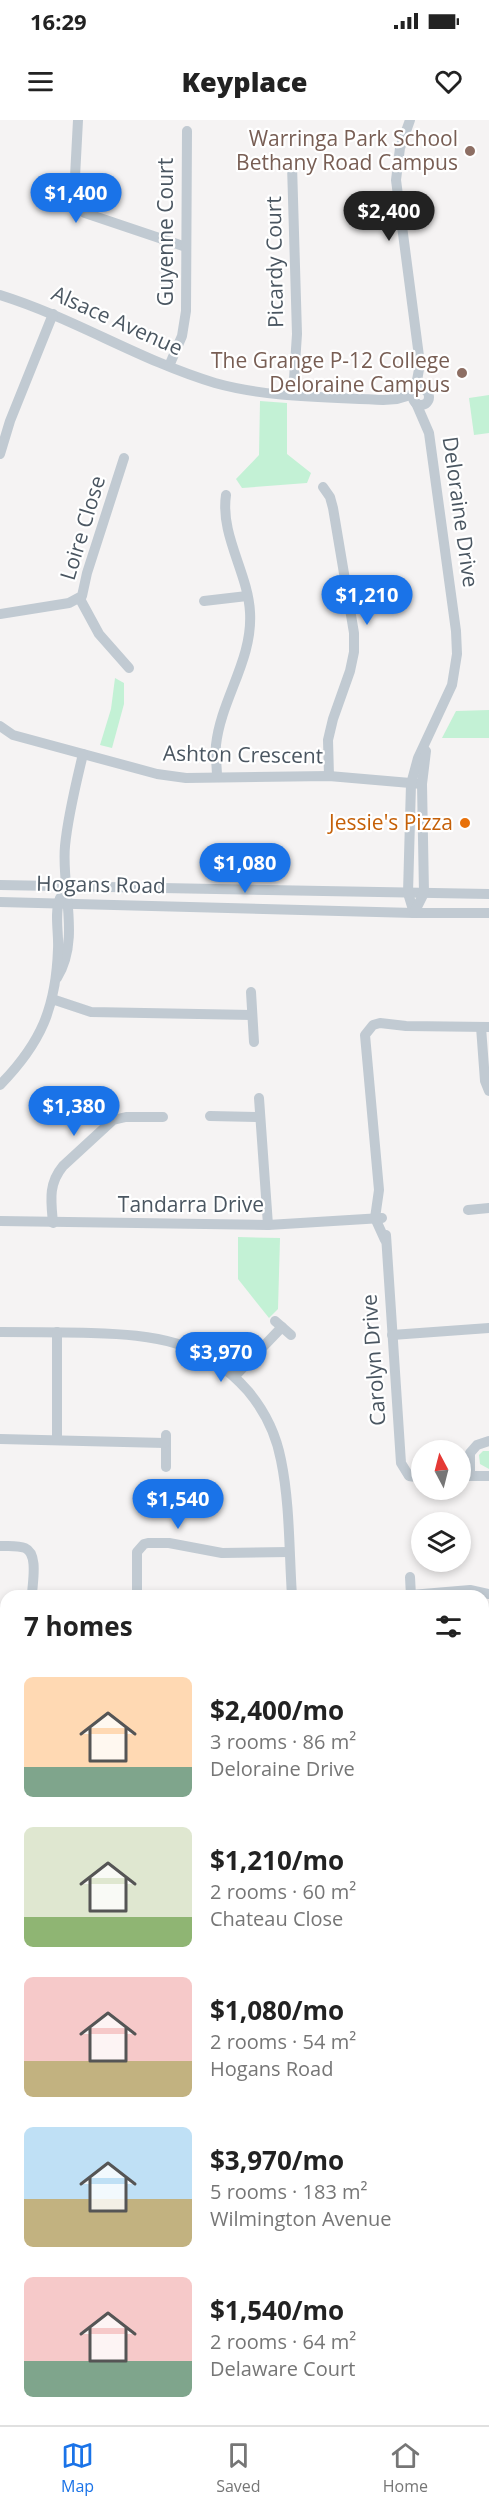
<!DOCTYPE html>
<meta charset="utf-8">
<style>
:root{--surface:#fff;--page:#f6f6f6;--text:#222;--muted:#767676;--line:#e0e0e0;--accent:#1a73e8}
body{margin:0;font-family:"Open Sans",sans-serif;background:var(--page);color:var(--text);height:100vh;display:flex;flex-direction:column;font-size:22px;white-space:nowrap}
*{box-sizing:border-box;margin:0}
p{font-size:20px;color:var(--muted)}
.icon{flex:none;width:33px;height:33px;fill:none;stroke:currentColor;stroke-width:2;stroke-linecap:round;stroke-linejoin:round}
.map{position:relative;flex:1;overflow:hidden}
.drawer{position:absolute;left:0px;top:1470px;width:489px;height:836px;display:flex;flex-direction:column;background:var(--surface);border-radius:18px 18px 0 0;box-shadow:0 3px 9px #0003}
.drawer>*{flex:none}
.needle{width:39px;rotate:353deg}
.tools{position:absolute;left:411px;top:1320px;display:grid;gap:12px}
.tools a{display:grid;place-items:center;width:60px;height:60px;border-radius:50%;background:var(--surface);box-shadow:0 3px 9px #0003;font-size:30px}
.price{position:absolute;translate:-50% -51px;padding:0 14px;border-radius:21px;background:var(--accent);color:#fff;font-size:20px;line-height:39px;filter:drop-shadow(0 2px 3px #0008)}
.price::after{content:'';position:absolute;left:50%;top:36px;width:18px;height:14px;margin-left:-9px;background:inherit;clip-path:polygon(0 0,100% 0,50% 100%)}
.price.current{background:#222;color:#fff}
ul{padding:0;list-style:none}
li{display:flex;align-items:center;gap:18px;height:150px;padding:0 24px}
li span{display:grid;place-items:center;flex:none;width:168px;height:120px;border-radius:9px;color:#555}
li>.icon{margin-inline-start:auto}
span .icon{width:72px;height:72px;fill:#fffc;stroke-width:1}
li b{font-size:26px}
h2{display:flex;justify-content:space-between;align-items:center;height:72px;padding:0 24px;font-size:26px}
.status{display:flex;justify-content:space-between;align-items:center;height:42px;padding:0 30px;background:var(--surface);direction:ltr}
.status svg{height:16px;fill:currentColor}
header{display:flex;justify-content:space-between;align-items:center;height:78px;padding:0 24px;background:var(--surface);font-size:27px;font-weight:800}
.dock{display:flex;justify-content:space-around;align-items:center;height:84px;border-top:2px solid var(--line);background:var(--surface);font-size:16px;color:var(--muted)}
.dock a{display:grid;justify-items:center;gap:3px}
.dock .current{color:var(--accent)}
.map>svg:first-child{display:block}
.green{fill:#c3f1d5}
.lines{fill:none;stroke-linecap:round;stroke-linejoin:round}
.minor{stroke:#c1cad2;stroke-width:10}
.education-dot{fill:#8d6e63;stroke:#fff;stroke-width:2}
.food-dot{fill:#e8710a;stroke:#fff;stroke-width:2}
.labels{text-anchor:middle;stroke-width:4.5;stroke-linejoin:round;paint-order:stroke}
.education-label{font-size:21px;fill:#785e54;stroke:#fff;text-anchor:end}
.street-label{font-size:21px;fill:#4a5661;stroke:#fff}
.food-label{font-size:21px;fill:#c56008;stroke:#fff;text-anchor:end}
</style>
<div class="status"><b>16:29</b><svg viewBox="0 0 49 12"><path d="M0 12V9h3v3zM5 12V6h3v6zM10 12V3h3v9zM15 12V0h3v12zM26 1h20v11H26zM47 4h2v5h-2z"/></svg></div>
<header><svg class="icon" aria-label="menu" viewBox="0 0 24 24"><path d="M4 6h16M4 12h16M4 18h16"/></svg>Keyplace<svg class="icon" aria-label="heart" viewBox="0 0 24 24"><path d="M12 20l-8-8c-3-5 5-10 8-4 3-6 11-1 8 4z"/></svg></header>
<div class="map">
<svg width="489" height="2305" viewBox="0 0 489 2305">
<rect width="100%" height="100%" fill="#f5f3f3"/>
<g class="green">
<polygon points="489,275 489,313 474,315 469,278"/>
<polygon points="260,281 287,283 287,334 311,353 307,363 242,368 236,359 259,335"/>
<polygon points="115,558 124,563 124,584 112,628 100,625 111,589"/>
<polygon points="489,590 489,618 442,618 456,591"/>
<polygon points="238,1117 280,1118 278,1189 269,1198 238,1159"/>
<polygon points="483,1331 489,1331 489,1349 480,1344 479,1335"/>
<rect x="0" y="1559" width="6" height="108"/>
<polygon points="0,2291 6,2291 6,2300 22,2300 22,2305 0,2305"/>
</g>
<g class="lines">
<g class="minor">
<polyline points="78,0 74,76 76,87 85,93 186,127"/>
<polyline points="410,0 400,28 396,60 420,244 415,271"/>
<polyline points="292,45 297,214 293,274"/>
<path d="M0 175C74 198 141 241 215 263 269 278 328 277 383 280L397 279 414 274"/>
<polyline points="169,246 182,216 186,191 187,11"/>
<circle cx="421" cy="277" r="8"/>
<polyline points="0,334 10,301 53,194"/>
<polyline points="323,367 330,377 333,388 354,513 354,532 350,551 333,599 328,620 329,656"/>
<polyline points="80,479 99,514 129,548"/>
<polyline points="204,481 247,476"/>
<polyline points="0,494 69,483 82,476 87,453 124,338"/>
<polyline points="0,606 13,615 157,654 186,658 329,656 422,664"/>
<path d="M217 657C217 646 215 636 216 625 221 579 253 540 250 492 248 453 220 415 226 375"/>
<polyline points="0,765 489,774"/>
<polyline points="0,782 414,793 489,793"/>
<polyline points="414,793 408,773 411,664 418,638 452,565 457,534 456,511 429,313 416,283"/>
<polyline points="414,793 424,773 422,664 426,631"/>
<path d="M57 858C81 819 61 769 65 726 68 695 76 664 83 634"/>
<polyline points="251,872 254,922"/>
<polyline points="52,879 91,892 252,895"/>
<polyline points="481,907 485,961 489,971"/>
<path d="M0 965C41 923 56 888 58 829 59 813 54 793 60 778"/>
<polyline points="259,978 268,1105"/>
<polyline points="210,996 260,997"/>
<polyline points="468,1090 489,1088"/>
<polyline points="0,1101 268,1105 382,1098"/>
<path d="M53 1103C51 1081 48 1064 63 1046L113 1000 126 997H163"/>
<polyline points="386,1115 401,1343 409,1356 422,1358"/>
<polyline points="385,1120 375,1098 379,1070 365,915 373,905 380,903 406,906 489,907"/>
<polyline points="275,1201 291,1215"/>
<path d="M0 1212C30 1212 61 1212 91 1213 155 1215 203 1220 248 1271 264 1290 276 1314 281 1340 290 1384 289 1431 292 1476"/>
<polyline points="392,1215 489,1208"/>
<polyline points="235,1256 282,1207"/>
<polyline points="166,1315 166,1347"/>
<polyline points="0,1319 165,1323"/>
<polyline points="57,1320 57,1212"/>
<polyline points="470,1355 470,1333 477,1325 489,1321"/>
<polyline points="460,1356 489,1356"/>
<path d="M0 1426C8 1426 18 1425 25 1428 39 1434 32 1464 32 1476"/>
<polyline points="410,1457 411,1476"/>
<polyline points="411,1475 470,1470 489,1474"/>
<polyline points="137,1476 137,1432 144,1424 148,1423 169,1423 222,1433 289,1432"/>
<polyline points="483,1597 489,1597"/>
<polyline points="0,1679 6,1679"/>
<polyline points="483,1834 489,1837"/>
<polyline points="483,1947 489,1951"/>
<polyline points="483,1963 489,1961"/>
<polyline points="0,2008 6,2007"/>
<polyline points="483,2091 489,2091"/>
<polyline points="6,2113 6,2133"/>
<polyline points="0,2236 6,2236"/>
<polyline points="483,2245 489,2250"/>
<polyline points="483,2297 489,2289"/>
<polyline points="104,2305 106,2300"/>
<polyline points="292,2305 292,2300"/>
</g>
</g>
<g class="education-dot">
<circle cx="470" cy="31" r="6"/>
<circle cx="462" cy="253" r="6"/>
</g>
<circle class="food-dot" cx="465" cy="703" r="6"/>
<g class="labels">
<g class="education-label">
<text x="458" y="26">Warringa Park School<tspan x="458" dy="24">Bethany Road Campus</tspan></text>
<text x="450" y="248">The Grange P-12 College<tspan x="450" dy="24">Deloraine Campus</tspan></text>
</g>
<g class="street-label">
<text transform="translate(166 112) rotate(-90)" y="7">Guyenne Court</text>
<text transform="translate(275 142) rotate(-91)" y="7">Picardy Court</text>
<text transform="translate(117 201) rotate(24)" y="7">Alsace Avenue</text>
<text transform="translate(460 392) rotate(82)" y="7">Deloraine Drive</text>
<text transform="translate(83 408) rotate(-73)" y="7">Loire Close</text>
<text transform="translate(243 635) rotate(1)" y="7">Ashton Crescent</text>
<text transform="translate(101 765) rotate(1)" y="7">Hogans Road</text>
<text x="191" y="1092">Tandarra Drive</text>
<text transform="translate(374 1240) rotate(-94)" y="7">Carolyn Drive</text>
</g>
<g class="food-label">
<text x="453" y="710">Jessie's Pizza</text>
</g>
</g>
</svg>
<div class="tools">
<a><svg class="needle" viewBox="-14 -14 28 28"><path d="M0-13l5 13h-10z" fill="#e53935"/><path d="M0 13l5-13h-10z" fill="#767676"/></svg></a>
<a><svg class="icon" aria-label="layers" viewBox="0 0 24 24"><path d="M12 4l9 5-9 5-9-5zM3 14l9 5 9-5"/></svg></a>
</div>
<b class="price" style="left:76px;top:104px">$1,400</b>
<b class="price current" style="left:389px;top:122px">$2,400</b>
<b class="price" style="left:367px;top:506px">$1,210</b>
<b class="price" style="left:245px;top:774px">$1,080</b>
<b class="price" style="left:74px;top:1017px">$1,380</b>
<b class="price" style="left:221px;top:1263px">$3,970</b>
<b class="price" style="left:178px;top:1410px">$1,540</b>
<section class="drawer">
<h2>7 homes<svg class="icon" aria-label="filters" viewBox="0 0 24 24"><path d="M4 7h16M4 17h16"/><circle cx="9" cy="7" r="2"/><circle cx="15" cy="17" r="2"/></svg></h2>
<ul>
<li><span style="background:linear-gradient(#ffd9b3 75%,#7fa58c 0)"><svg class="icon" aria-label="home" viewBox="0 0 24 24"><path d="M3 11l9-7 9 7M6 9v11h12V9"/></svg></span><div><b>$2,400/mo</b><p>3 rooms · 86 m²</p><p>Deloraine Drive</p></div></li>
<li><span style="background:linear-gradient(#dfe7d0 75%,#8fb573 0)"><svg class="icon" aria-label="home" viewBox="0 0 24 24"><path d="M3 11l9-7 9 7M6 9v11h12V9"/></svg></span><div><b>$1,210/mo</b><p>2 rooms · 60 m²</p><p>Chateau Close</p></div></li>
<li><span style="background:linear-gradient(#f6c9c9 70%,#c2b280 0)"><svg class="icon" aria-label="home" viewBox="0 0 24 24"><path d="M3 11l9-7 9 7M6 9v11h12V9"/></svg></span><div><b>$1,080/mo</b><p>2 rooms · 54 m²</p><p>Hogans Road</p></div></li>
<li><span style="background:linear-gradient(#bfe0f5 60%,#c2b280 0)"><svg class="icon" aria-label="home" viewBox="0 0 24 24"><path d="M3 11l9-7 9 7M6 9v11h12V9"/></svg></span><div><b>$3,970/mo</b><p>5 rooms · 183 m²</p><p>Wilmington Avenue</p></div></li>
<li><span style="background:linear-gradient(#f6c9c9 70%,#7fa58c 0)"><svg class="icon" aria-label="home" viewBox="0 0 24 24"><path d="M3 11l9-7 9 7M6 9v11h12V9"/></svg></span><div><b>$1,540/mo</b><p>2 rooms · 64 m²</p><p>Delaware Court</p></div></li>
</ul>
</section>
</div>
<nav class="dock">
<a class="current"><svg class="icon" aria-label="map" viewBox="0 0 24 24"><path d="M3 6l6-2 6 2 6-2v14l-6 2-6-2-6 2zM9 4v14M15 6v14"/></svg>Map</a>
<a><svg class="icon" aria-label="saved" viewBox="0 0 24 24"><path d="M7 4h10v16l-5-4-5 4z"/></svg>Saved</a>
<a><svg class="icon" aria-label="home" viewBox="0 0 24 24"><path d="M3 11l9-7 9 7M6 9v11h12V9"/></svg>Home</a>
</nav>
